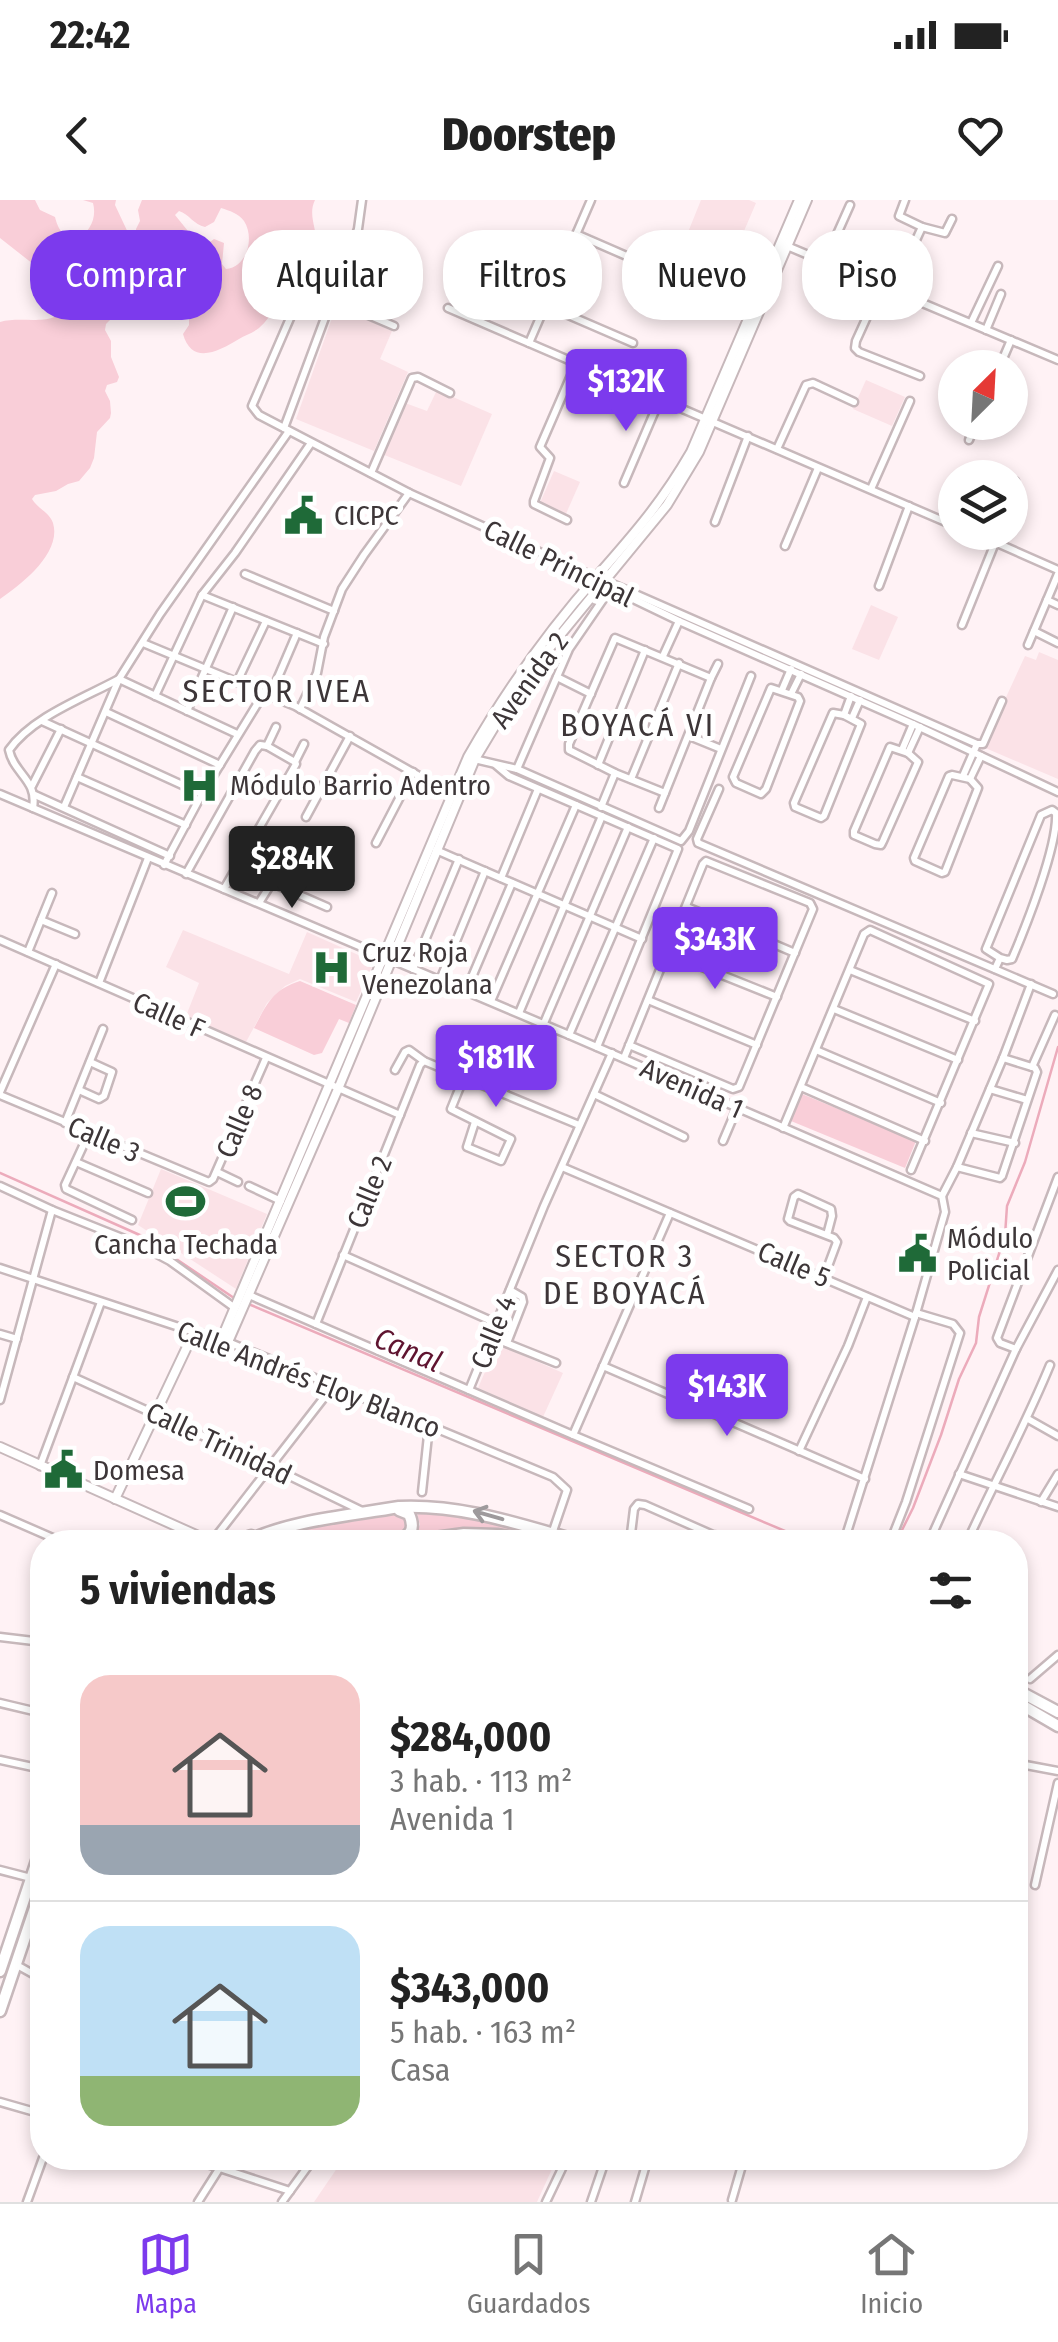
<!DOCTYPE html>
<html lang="es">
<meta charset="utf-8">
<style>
:root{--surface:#fff;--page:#f2f2f2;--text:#222;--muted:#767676;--line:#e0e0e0;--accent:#7c3aed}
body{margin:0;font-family:"Fira Sans Condensed",sans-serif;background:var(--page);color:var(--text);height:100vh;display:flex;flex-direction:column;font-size:38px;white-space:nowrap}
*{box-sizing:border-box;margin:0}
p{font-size:32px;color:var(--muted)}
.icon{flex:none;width:55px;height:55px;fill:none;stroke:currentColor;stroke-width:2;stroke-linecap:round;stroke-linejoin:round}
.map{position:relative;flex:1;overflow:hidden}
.panel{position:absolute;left:30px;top:1330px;width:998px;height:640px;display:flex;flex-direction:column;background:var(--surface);border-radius:40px;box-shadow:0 5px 15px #0003}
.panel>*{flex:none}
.top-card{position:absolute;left:30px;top:30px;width:1000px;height:90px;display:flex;gap:20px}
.needle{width:65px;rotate:24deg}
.fabs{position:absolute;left:938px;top:150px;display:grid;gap:20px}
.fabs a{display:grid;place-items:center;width:90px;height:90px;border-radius:50%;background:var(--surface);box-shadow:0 5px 15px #0003;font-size:50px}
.price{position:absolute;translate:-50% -85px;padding:0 22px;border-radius:10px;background:var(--accent);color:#fff;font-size:32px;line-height:65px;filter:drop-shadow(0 2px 5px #0008)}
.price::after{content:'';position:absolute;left:50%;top:60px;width:30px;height:22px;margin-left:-15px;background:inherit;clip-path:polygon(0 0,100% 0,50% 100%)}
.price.active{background:#222;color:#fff}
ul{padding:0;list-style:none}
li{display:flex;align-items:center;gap:30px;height:250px;padding:0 50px}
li+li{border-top:2px solid var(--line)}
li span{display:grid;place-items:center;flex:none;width:280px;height:200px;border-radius:30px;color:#555}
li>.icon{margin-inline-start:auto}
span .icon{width:120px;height:120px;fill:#fffc;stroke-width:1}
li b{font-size:42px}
h2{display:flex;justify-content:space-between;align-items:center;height:120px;padding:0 50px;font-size:42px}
.tag{padding:0 35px;border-radius:40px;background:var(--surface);box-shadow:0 5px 15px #0003;font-size:35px;line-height:90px}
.tag.active{background:var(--accent);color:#fff}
.status{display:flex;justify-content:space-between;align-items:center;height:70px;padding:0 50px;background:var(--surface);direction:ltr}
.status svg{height:28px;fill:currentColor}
header{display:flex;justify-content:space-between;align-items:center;height:130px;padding:0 50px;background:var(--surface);font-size:45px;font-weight:800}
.tab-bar{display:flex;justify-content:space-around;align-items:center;height:140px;border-top:2px solid var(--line);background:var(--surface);font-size:28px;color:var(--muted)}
.tab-bar a{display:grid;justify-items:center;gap:5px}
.tab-bar .active{color:var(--accent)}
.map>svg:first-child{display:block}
.built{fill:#fbe2e7}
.green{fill:#f9ced8;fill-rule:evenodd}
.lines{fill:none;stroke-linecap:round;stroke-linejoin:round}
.stream{stroke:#ecabbb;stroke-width:2.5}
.minor-casing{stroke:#c7b8bb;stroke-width:11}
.tertiary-casing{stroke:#c7b8bb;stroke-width:12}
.trunk-casing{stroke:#c7b8bb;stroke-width:15}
.minor{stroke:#fff;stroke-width:6}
.tertiary{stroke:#fff;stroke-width:8}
.trunk{stroke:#fff;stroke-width:10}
.oneway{stroke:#9e9a9c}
.labels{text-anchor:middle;stroke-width:10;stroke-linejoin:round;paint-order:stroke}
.poi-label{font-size:28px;fill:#3d3638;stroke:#fff;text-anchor:start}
.street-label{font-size:28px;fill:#3d3638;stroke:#fff}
.water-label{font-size:30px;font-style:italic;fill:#5f1430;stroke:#fff}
.quarter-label{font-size:32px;letter-spacing:2.5px;fill:#3d3638;stroke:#fff}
</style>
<div class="status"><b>22:42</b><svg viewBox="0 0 49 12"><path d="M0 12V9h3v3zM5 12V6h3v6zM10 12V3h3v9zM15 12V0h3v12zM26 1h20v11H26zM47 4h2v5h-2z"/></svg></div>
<header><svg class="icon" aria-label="back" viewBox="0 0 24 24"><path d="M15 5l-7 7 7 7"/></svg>Doorstep<svg class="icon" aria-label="heart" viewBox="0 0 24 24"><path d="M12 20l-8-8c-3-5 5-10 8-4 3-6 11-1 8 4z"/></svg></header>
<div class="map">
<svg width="1058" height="2002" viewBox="0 0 1058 2002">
<rect width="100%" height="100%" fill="#fff2f5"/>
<g class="built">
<polygon points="701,0 749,0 756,3 741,38 770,52 757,91 678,57"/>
<polygon points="336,107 392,131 380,159 408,172 374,251 296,219"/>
<polygon points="866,180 905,197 892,226 853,209"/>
<polygon points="437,190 492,214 461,286 382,254 405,203 427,211"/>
<polygon points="554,271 580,282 565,316 539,305"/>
<polygon points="871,405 898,417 879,460 852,449"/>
<polygon points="1039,452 1058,460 1058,579 983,547 1025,456 1036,460"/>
<polygon points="183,730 289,774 307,732 374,762 356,802 300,779 285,786 267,803 246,842 186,816 199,783 166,767"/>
<polygon points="161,969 267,1014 236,1089 138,1025"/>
<polygon points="497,1144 563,1173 543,1217 478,1188"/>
<polygon points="344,1958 557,1958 537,2002 314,2002"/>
</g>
<g class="green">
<path d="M0 0H35L40 10 55 17C58 29 63 38 77 39 90 32 97 18 93 3L83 0H116L115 5 131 39 136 38V29L140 21 138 10 142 0H315C306 18 322 35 314 53 309 66 295 70 288 81 279 97 274 115 259 128 253 133 245 135 239 139 219 151 192 166 183 134L189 125V114L171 105 155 89V72L164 46 161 42 156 40 148 54 136 65C138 79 148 95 146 109L141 114 110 120 106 124 105 130 111 141V157L119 177 117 182 107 185 105 191 110 201 111 213 110 218 97 232 94 258 90 268 79 281 68 284 56 291 35 295 32 299C37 308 50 313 53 323 62 353 22 384 0 399V122C24 115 53 129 69 105L67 95 61 86 0 38ZM221 8C230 11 238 13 244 21 255 38 247 67 226 69L222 64 224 43 214 39 210 42 203 56 197 57 193 54 192 36 175 15 179 11C189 14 194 25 205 27L214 22Z"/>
<path d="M300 781 356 805 349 823 339 819 322 853 314 855 254 828C267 804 272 790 300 781Z"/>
<polygon points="802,894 916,941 905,968 791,921"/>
<path d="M412 1309 461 1312 538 1334C494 1325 458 1330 414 1336L420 1325 417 1313Z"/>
<path d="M401 1313 408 1318 409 1329C384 1349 293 1342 258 1342L305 1328Z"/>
</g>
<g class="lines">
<g class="stream">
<polyline points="0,973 142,1036 234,1098"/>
<polyline points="246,1103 811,1342"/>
<polyline points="896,1342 913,1308 941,1235 959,1179 976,1143 979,1117 1005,1035 1007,1006 1025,962 1058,847"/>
</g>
<defs>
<g id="minor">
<polyline points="362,0 358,29 284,228 409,293 586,373 602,384 679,421 913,524 1058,592"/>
<polyline points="591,0 529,143 955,326"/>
<polyline points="905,0 899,16 922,27"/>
<polyline points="576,34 661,71"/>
<polyline points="467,41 556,81"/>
<polyline points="787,46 1058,160"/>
<polyline points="825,61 850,5"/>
<polyline points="881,86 856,141 855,148 859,152 920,176"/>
<polyline points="893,90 922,27 945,33 952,19"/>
<polyline points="333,100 394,126"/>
<polyline points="545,105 633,143"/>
<polyline points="448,108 529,143"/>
<polyline points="971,123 998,66"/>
<polyline points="986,130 1001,94"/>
<polyline points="999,168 1011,140"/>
<polyline points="284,228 259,215 252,206 307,79"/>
<polyline points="969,240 976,222"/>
<polyline points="777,249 806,185 813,183 854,202"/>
<polyline points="371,273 412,178 418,177 450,193"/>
<polyline points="624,283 660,199"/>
<polyline points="871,289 910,201"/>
<polyline points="1010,292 1015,281"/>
<polyline points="567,320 534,304 534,301 550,258 540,247 576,164"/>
<polyline points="715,322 748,236"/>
<polyline points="972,332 1058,370"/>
<polyline points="785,346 818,268"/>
<polyline points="245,374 334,411"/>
<polyline points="592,375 977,544"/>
<polyline points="879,386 909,306"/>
<polyline points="202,395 324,444"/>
<polyline points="1047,400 1058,405"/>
<polyline points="962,425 995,343"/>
<polyline points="1034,431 1058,443"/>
<polygon points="615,438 711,478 665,593 615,573 569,550 569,544"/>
<polyline points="143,443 295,506 453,595"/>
<polyline points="1028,445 1058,374"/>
<polyline points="663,456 679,421"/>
<polyline points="557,477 591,494"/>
<polyline points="711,478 718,464"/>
<polyline points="237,482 266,421"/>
<polygon points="771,488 798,497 800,501 766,589 761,594 736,583 733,577"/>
<polyline points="782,490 791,469"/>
<polyline points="791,494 801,474"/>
<polyline points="155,496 202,395 235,353 311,243"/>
<polyline points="270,496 297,433"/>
<polyline points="300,509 317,473 324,437 342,389 364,355 409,293"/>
<polyline points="187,511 233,407"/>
<polyline points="106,512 220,565"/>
<polygon points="833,513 844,515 861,524 824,616 821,618 795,607 794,603"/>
<polyline points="844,515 851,496"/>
<polyline points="852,518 860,500"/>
<polyline points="42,521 202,594"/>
<polyline points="689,536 721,549"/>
<polyline points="267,546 276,527"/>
<polygon points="890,547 908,553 918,562 883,641 881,645 875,644 854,635 854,631"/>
<polyline points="902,550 913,524"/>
<polyline points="908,553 920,527"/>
<polyline points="474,559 517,569 681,641 689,631 751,476"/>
<polyline points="295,562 304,544"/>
<polyline points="496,565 509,576 678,649 597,847"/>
<polyline points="598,565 645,450"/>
<polyline points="517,569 569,449 613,385"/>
<polygon points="952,575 970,579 978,588 945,672 942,673 915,661 914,658 949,576"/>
<polyline points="963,576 977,544 983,544 1002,501"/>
<polyline points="77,577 186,625"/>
<polyline points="631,579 679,463"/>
<polyline points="970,579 981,556"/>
<polyline points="32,586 61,529"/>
<polyline points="719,589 697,639 698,643 1053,794"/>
<polyline points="0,594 569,835 942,996 945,1012 915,1117 844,1342"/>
<polyline points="35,595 170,656"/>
<polyline points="64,607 119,479 160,414 289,231"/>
<polyline points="601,607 615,573"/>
<path d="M33 608C38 580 14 574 9 550 32 517 84 498 119 479L237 534"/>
<polyline points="659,608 665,593"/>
<polyline points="306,617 350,536"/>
<polyline points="376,643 413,572"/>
<polyline points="436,650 642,739"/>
<polyline points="164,665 202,594 264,493"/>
<polyline points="186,674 255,551 260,545 267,546 295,562 296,564 224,689"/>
<polyline points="501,678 538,589"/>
<polyline points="272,683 327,707"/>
<polyline points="259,703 293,649 346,673"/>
<polyline points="687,707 795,753"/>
<polyline points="41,720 75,734"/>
<polyline points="0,740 400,915"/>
<polyline points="28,752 52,693"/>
<polyline points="667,753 777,797"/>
<polyline points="413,769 459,659"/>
<path d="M995 769 1000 758 1007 760 1012 759C1026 726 1058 646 1056 613L1052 610 1041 615 986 749 1000 758"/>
<polyline points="850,770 975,821"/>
<polyline points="440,780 485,671"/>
<polyline points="99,783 148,658"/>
<polyline points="466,791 512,683"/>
<polyline points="648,800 757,845"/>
<polyline points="491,801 576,605"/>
<polyline points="834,809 958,860"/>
<polyline points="519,813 602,616"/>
<polyline points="544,823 628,627"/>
<polyline points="569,835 654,638"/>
<polyline points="816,850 941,903"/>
<polyline points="624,858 703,664 706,661 810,703 813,709 739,887 733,889 629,845"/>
<polyline points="1032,867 1055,815"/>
<polyline points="395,870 405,852 409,850 424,861 579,925"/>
<polyline points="464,877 451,909 511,939 501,961 467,947 475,922"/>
<polyline points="801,887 925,941"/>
<polyline points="990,889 1027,900"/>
<polyline points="79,890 99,899 104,896 112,872 90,862"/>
<polyline points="0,892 56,764"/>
<polyline points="503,893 514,866"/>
<polyline points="594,894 684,937"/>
<polyline points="0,895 209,982 213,979 266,858"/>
<polyline points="65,923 103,829"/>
<polyline points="783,928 864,734 870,730 989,784 911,970"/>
<polyline points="89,933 65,985 66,989 132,1020"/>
<polyline points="971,933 1015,943"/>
<polyline points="723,941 737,908"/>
<polyline points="76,962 148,993"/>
<polyline points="562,967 915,1117"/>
<polyline points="957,967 1000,978 1002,976 1037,872 1035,868 1003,858"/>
<polyline points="217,972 238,982"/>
<polyline points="0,986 52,1010 140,1045 170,1061 235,1108"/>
<polyline points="249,986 281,1001"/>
<polyline points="942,996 957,967 1003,858 1031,784"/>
<polyline points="343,1055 496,1123"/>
<polyline points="0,1068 194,1132"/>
<polyline points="824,1077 837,1042 834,1038 790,1021 788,1019 794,997 798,994 831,1009 832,1016 827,1035"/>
<polyline points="249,1095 573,1235 749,1309"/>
<polyline points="316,1124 420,865 424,861"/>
<polyline points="0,1134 17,1139"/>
<polyline points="491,1137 556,1163"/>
<polyline points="228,1142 553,1277 567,1290 552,1334"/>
<polyline points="507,1143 523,1102 522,1097 510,1090"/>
<polyline points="1016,1149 1000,1143 997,1138 1058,977"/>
<polyline points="603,1166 865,1279"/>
<polyline points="73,1177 269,1266 362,1311"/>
<polyline points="469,1190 544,1006 612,853"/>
<polyline points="0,1200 52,1010"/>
<polyline points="1028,1219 1058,1236"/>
<polyline points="573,1235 670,1013"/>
<polyline points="799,1251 848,1146 867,1097"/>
<polyline points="40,1266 101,1102"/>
<polyline points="959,1274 1058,1307"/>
<polyline points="422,1292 429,1226"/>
<polyline points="1041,1302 1058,1274"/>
<polyline points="0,1315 62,1342"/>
<polyline points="847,1337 870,1342"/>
<polyline points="214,1339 333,1186"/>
<polyline points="630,1342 634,1309 638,1304 645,1305 713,1335 759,1342"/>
<polyline points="888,1342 891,1340 906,1302 960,1133 953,1124 916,1113"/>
<polyline points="929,1342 1016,1149 1058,1070"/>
<path d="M967 1342C994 1283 1025 1226 1050 1165"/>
<polyline points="0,1437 42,1442"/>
<polyline points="1030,1479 1058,1455"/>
<polyline points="0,1503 42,1513"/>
<polyline points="0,1560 42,1569"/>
<polyline points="1015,1563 1058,1571"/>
<polyline points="0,1670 31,1678"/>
<polyline points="1035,1685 1058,1583"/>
<polyline points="15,1764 42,1779"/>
<polyline points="0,1902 42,1914"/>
<polyline points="189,1958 290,1991"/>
<polyline points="732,2000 743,1962 741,1958"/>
<polyline points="27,2002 43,1958"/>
<polyline points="198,2002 226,1958"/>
<polyline points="282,2002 314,1958"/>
<polyline points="546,2002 567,1958"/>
<polyline points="591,2002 606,1958"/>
<polyline points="635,2002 648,1958"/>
</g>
<g id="tertiary">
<path d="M221 1140 468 557C505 492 548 431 598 375 635 333 662 302 691 252L799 0"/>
<polyline points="0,1247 205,1339"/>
<polyline points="115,1299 194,1132 228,1142 338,889 475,559 520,484 667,305 699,252 807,0"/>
</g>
<g id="trunk">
<polyline points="206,1342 205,1339 239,1340 251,1336"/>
<path d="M245 1342C292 1320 347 1316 399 1307 463 1304 521 1325 582 1342"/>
<path d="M396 1342C410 1336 416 1330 409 1314L399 1310"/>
<polyline points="406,1342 464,1334 497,1335 539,1342"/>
<polyline points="1015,1489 1058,1512"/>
<polyline points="1015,1501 1058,1526"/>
<polyline points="0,1771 42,1646"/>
<polyline points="0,1811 42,1687"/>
</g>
</defs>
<use href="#minor" class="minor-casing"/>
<use href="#tertiary" class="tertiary-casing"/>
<use href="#trunk" class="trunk-casing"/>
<use href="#minor" class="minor"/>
<use href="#tertiary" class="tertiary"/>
<use href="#trunk" class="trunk"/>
</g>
<defs><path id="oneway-shaft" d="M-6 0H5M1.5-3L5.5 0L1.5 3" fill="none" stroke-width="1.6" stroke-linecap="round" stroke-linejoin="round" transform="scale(2.5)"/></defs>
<use class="oneway" href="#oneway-shaft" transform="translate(488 1315) rotate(-164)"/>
<defs>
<symbol id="civic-bare" viewBox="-9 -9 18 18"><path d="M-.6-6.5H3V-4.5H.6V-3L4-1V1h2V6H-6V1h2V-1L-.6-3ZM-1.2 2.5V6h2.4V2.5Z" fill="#1f6a38" stroke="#fff" stroke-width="2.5" paint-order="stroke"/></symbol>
<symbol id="hospital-bare" viewBox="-9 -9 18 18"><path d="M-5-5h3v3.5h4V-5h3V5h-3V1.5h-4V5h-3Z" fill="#1f6a38" stroke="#fff" stroke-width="2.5" paint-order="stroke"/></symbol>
<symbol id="stadium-bare" viewBox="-9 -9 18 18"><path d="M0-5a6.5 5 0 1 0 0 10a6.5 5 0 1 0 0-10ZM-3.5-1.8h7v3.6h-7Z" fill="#1f6a38" stroke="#fff" stroke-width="2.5" paint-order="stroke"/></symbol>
</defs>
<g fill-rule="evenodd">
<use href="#civic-bare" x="276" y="288" width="55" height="55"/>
<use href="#hospital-bare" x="172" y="558" width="55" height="55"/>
<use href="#hospital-bare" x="304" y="740" width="55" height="55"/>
<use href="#stadium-bare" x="158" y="974" width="55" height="55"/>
<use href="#civic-bare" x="890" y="1026" width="55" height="55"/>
<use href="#civic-bare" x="36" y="1242" width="55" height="55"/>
</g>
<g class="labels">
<g class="poi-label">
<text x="334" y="325">CICPC</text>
<text x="230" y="595">Módulo Barrio Adentro</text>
<text x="362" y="762">Cruz Roja<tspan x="362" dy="32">Venezolana</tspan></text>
<text x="947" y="1048">Módulo<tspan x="947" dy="32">Policial</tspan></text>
<text x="186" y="1054" text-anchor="middle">Cancha Techada</text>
<text x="93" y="1280">Domesa</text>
</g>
<g class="street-label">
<text transform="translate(559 363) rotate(26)" y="10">Calle Principal</text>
<text transform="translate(529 480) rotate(-54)" y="10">Avenida 2</text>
<text transform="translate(169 815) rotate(24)" y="10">Calle F</text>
<text transform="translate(692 888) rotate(24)" y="10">Avenida 1</text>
<text transform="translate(239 921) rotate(-67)" y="10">Calle 8</text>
<text transform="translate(104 939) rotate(23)" y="10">Calle 3</text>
<text transform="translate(369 992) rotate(-68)" y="10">Calle 2</text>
<text transform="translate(794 1064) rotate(23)" y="10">Calle 5</text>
<text transform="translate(493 1132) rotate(-68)" y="10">Calle 4</text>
<text transform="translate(309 1179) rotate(21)" y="10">Calle Andrés Eloy Blanco</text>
<text transform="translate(219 1243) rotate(25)" y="10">Calle Trinidad</text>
</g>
<g class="water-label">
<text transform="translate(408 1150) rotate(23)" y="10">Canal</text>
</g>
<g class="quarter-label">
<text x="277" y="502">SECTOR IVEA</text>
<text x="638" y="536">BOYACÁ VI</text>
<text x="625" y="1067">SECTOR 3<tspan x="625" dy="37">DE BOYACÁ</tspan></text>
</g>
</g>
</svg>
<div class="fabs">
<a><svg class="needle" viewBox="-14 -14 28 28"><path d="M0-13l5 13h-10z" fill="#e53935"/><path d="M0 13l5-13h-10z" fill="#767676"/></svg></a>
<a><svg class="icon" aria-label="layers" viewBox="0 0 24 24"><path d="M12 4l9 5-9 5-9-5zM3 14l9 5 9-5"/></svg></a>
</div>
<b class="price" style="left:626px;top:234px">$132K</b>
<b class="price active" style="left:292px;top:711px">$284K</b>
<b class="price" style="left:715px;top:792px">$343K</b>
<b class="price" style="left:496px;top:910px">$181K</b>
<b class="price" style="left:727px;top:1239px">$143K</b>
<div class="top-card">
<a class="tag active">Comprar</a>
<a class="tag">Alquilar</a>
<a class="tag">Filtros</a>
<a class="tag">Nuevo</a>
<a class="tag">Piso</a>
</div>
<section class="panel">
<h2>5 viviendas<svg class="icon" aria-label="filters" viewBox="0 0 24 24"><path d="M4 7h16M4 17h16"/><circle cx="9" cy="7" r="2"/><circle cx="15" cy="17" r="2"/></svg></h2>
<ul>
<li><span style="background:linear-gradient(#f6c9c9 75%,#9aa5b1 0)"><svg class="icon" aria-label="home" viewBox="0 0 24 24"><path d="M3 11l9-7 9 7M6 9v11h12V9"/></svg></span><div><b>$284,000</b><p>3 hab. · 113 m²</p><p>Avenida 1</p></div></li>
<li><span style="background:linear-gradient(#bfe0f5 75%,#8fb573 0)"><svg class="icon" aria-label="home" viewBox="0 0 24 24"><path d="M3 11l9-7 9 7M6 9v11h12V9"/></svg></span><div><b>$343,000</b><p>5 hab. · 163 m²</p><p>Casa</p></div></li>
</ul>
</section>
</div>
<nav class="tab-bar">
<a class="active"><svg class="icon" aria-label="map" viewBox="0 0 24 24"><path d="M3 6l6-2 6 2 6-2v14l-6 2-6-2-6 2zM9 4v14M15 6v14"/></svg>Mapa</a>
<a><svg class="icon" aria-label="saved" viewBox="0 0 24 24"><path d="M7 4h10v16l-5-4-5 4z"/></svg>Guardados</a>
<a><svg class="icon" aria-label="home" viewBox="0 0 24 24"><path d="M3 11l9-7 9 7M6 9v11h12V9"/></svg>Inicio</a>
</nav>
